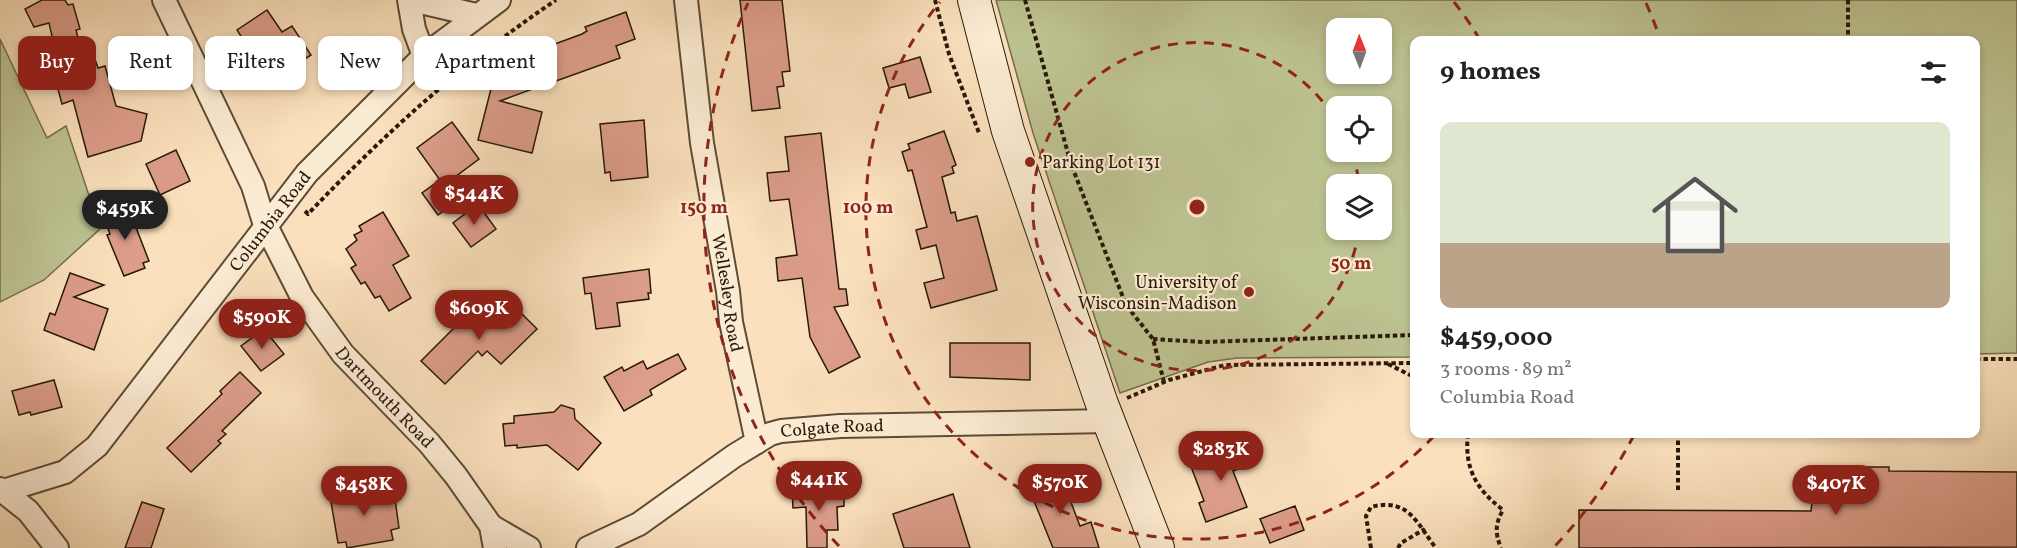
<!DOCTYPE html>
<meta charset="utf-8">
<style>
:root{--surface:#fff;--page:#f2f2f2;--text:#222;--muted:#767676;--line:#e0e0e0;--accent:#8f2418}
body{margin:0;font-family:Vollkorn,serif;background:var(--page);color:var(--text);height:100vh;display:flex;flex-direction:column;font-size:22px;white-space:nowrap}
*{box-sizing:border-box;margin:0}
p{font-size:20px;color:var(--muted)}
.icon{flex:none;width:33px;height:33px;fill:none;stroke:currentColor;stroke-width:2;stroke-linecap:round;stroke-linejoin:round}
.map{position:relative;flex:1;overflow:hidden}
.drawer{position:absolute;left:1410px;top:36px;width:570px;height:402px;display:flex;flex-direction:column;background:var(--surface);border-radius:12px;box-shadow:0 3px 9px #0003}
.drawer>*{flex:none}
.top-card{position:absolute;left:18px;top:36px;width:570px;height:54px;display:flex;gap:12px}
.needle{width:39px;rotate:359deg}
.buttons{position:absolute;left:1326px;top:18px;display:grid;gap:12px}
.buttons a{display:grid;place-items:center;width:66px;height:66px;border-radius:12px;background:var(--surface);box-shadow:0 3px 9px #0003;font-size:30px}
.price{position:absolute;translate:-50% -51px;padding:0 14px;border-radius:21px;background:var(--accent);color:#fff;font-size:20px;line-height:39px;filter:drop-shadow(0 2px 3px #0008)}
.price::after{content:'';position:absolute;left:50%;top:36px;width:18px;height:14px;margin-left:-9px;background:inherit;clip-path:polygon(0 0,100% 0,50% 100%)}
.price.current{background:#222;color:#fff}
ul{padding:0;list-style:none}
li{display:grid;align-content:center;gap:12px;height:318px;padding:0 30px}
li+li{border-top:2px solid var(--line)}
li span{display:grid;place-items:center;height:186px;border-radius:12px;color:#555}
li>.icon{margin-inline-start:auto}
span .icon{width:108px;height:108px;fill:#fffc;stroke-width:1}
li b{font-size:26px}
h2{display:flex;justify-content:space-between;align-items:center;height:72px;padding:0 30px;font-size:26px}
.tag{padding:0 21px;border-radius:12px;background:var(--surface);box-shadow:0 3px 9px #0003;font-size:21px;line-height:54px}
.tag.current{background:var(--accent);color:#fff}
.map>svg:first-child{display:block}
.green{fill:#bdc291;stroke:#736e4d;stroke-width:1.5;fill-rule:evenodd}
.building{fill:#dc9d89;stroke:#291909;stroke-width:1.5}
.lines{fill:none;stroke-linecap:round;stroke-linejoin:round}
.street-casing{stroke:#5d4b36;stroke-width:26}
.secondary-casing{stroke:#291909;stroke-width:34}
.path{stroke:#291909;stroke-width:4;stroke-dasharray:4.5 3;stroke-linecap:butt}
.street{stroke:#fcebd3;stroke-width:22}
.secondary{stroke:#fcebd3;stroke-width:32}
.ring{fill:none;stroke:#8f2418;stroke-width:3;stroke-dasharray:10 8}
.poi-dot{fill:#8f2418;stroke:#fcebd3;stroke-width:2}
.labels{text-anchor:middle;stroke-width:4.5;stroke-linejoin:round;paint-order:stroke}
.poi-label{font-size:18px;fill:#291909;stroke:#fcebd3;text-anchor:start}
.street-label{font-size:18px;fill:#291909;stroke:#fcebd3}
.centre{fill:#8f2418;stroke:#fcebd3;stroke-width:3}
.ring-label{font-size:18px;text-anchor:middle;font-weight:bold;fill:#8f2418;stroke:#fcebd3;stroke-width:4.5;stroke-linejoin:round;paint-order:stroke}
</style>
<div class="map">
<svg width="2017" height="548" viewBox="0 0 2017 548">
<rect width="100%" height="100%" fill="#fae0bc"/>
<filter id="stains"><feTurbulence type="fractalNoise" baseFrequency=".00333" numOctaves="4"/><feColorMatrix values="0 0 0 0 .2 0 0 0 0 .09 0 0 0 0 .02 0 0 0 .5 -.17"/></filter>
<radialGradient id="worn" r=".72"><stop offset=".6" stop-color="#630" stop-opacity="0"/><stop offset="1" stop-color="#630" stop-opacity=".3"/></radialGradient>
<g class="green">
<path d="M996 0H2017V353L1976 354V40H1414V357L1237 358 1208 362 1120 393 1033 133ZM1382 28V74H1336V28ZM1382 106V152H1336V106ZM1336 184H1382V230H1336Z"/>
<polygon points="0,39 47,138 66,126 100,229 44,280 0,302"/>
</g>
<g class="building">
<polygon points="42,0 65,0 68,5 73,4 80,29 76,30 85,65 96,62 98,68 105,66 116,106 147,114 141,141 88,157 73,100 62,104 51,63 58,62 49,23 34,27 25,9"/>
<polygon points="740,0 782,0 790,71 782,72 784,86 777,87 780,108 752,111"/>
<polygon points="267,10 282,32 292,26 311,55 274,79 255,49 251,52 237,30"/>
<polygon points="626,12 635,39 616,46 620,58 556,81 544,48 582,34 587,31 585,27"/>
<polygon points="920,57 931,92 909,98 905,84 889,88 883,68"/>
<polygon points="493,81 530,90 500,101 542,112 532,153 478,140"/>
<polygon points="644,120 648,177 611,181 610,172 605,173 600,124"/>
<polygon points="452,122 479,159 444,185 442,183 456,202 438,215 422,193 440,180 417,148"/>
<polygon points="944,131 956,165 952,167 954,173 942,177 951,213 955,212 957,221 977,216 997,290 931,308 924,283 944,278 936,245 921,249 916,230 927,227 912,170 908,171 902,152 910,149 908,144"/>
<polygon points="821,133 839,289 846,289 848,305 834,307 860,357 829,373 810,337 802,278 778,281 776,258 797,255 789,199 770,201 767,173 789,171 785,137"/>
<polygon points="176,150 190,181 160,195 146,164"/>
<polygon points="122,204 131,226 135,225 149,261 143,263 145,268 124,276 107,235 110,234 102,212"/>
<polygon points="480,207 496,229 471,247 453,223 470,210 472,213"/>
<polygon points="383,212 409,256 393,265 411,298 389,311 380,296 375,298 365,282 361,284 351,268 356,265 346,249 357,240 354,235 362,231 359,226"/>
<polygon points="649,269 651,293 648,293 649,299 617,303 620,326 596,329 591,293 585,294 583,278"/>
<polygon points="70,273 104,285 74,297 108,309 94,350 44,330 50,313 55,315"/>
<polygon points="496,303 510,318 518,310 537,329 501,364 487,351 482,356 478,351 445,384 421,361 469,313 478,321"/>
<polygon points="264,329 284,354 261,371 241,346"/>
<polygon points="950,343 1030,343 1030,380 950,377"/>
<polygon points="678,354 686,369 650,390 652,395 624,411 604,377 622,367 624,371 643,361 647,369"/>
<polygon points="240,372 261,393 222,431 226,434 218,441 221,443 191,472 167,448 222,394 220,391"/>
<polygon points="54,380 62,407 31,415 30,412 19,415 12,391"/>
<polygon points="561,405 574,409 575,419 601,443 578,470 547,445 517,448 517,445 505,446 503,424 514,423 514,416 554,412"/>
<polygon points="1242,444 1250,465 1233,471 1247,507 1206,522 1199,503 1204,501 1190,464"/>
<polygon points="1844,467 1889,467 1889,471 2017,472 2017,547 1579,548 1579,510 1811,511 1813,493 1819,479 1832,470"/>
<polygon points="1054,471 1059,486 1064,484 1080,526 1091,522 1099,548 1053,548 1026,481"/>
<polygon points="357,488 358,493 384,488 386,500 395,499 399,528 391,530 393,540 347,548 346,542 338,543 330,496 339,495 339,491"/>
<polygon points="844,488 844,506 837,507 838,530 827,530 827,548 807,548 806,507 793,508 792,489"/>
<polygon points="953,494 970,548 904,548 893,514"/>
<polygon points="142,502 164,509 151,548 125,548"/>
<polygon points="1295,506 1304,530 1270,543 1260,519"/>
</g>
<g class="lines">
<defs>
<g id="street">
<path id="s1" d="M164 0 253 186 264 222 302 297 343 354 429 443 456 476 491 526 495 548"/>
<polyline points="409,0 414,29 424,56"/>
<polyline points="412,0 476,15"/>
<path id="s2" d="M686 0 702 143 728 291 731 322 757 442"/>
<polyline points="0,489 28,511 57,548"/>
<path id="s3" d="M0 492 65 472 97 446 307 173 424 56 499 0"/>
<polyline points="491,526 529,548"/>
<path id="s4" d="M588 548 639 524 734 456 770 434 781 431 840 426 1110 421"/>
</g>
<polyline id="secondary" points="974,0 1008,131 1102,404 1158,548"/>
</defs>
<use href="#street" class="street-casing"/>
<use href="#secondary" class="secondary-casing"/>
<g class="path">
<polyline points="935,0 949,54 979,133"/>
<polyline points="1025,0 1071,164 1126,305 1153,339 1164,382"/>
<polyline points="1848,0 1848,40"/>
<path d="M305 211 308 214C384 134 464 62 556 0"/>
<polyline points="1153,339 1202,342 1414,335"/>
<polyline points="1976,359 2017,359"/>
<polyline points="1388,364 1414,377"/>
<polyline points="1127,398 1169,380 1225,365 1414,363"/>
<path d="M1468 434C1464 468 1476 489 1503 510 1495 524 1495 533 1501 548"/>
<polyline points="1678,490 1678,434"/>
<path d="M1371 548 1366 516 1371 507C1409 497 1417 524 1436 548"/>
<polyline points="1398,548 1401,543 1425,529"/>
</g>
<use href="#street" class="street"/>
<use href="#secondary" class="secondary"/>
</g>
<g class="ring">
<path d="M1359 230A164 164 0 1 1 1336 120M1352 152A164 164 0 0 1 1359 184"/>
<path d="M1434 436A329 329 0 0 1 940 2M1454 2A329 329 0 0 1 1480 40"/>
<path d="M1634 435A493 493 0 0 1 1555 546M839 546A493 493 0 0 1 748 3M1646 3A493 493 0 0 1 1660 38"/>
</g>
<g class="poi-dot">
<circle cx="1030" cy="162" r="6"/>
<circle cx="1249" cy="292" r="6"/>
</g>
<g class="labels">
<g class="poi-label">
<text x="1042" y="168">Parking Lot 131</text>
<text x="1237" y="288" text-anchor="end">University of<tspan x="1237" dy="21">Wisconsin-Madison</tspan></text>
</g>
<g class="street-label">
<text dy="6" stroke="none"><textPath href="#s3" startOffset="393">Columbia Road</textPath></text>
<text dy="6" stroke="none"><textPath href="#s2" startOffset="296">Wellesley Road</textPath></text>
<text dy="6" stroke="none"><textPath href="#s1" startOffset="458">Dartmouth Road</textPath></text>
<text dy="6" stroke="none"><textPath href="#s4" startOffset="278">Colgate Road</textPath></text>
</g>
</g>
<circle cx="1197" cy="207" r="9" class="centre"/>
<g class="ring-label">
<text x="704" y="213">150 m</text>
<text x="868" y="213">100 m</text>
<text x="1351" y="269">50 m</text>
</g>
<rect width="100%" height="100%" filter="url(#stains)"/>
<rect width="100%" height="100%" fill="url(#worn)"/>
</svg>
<div class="buttons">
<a><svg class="needle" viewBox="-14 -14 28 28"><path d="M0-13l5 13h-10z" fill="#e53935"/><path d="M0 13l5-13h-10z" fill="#767676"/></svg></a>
<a><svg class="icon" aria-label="locate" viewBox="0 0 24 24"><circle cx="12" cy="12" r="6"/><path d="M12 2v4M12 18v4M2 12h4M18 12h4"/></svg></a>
<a><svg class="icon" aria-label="layers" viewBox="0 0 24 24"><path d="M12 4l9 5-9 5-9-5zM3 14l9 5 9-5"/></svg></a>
</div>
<b class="price" style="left:474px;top:226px">$544K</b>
<b class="price current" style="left:125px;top:241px">$459K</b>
<b class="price" style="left:479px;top:341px">$609K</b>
<b class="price" style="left:262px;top:350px">$590K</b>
<b class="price" style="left:1221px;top:482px">$283K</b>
<b class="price" style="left:819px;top:512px">$441K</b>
<b class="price" style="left:1060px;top:515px">$570K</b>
<b class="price" style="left:1836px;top:516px">$407K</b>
<b class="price" style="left:364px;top:517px">$458K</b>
<div class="top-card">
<a class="tag current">Buy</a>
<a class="tag">Rent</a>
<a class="tag">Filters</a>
<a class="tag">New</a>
<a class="tag">Apartment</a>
</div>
<section class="drawer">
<h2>9 homes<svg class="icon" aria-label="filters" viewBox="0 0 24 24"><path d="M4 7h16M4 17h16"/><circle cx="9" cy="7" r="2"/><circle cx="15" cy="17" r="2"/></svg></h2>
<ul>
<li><span style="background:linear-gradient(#dfe7d0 65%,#b9a48a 0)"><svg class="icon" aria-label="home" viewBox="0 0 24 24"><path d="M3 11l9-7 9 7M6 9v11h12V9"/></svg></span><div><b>$459,000</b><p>3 rooms · 89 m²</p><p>Columbia Road</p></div></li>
</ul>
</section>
</div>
